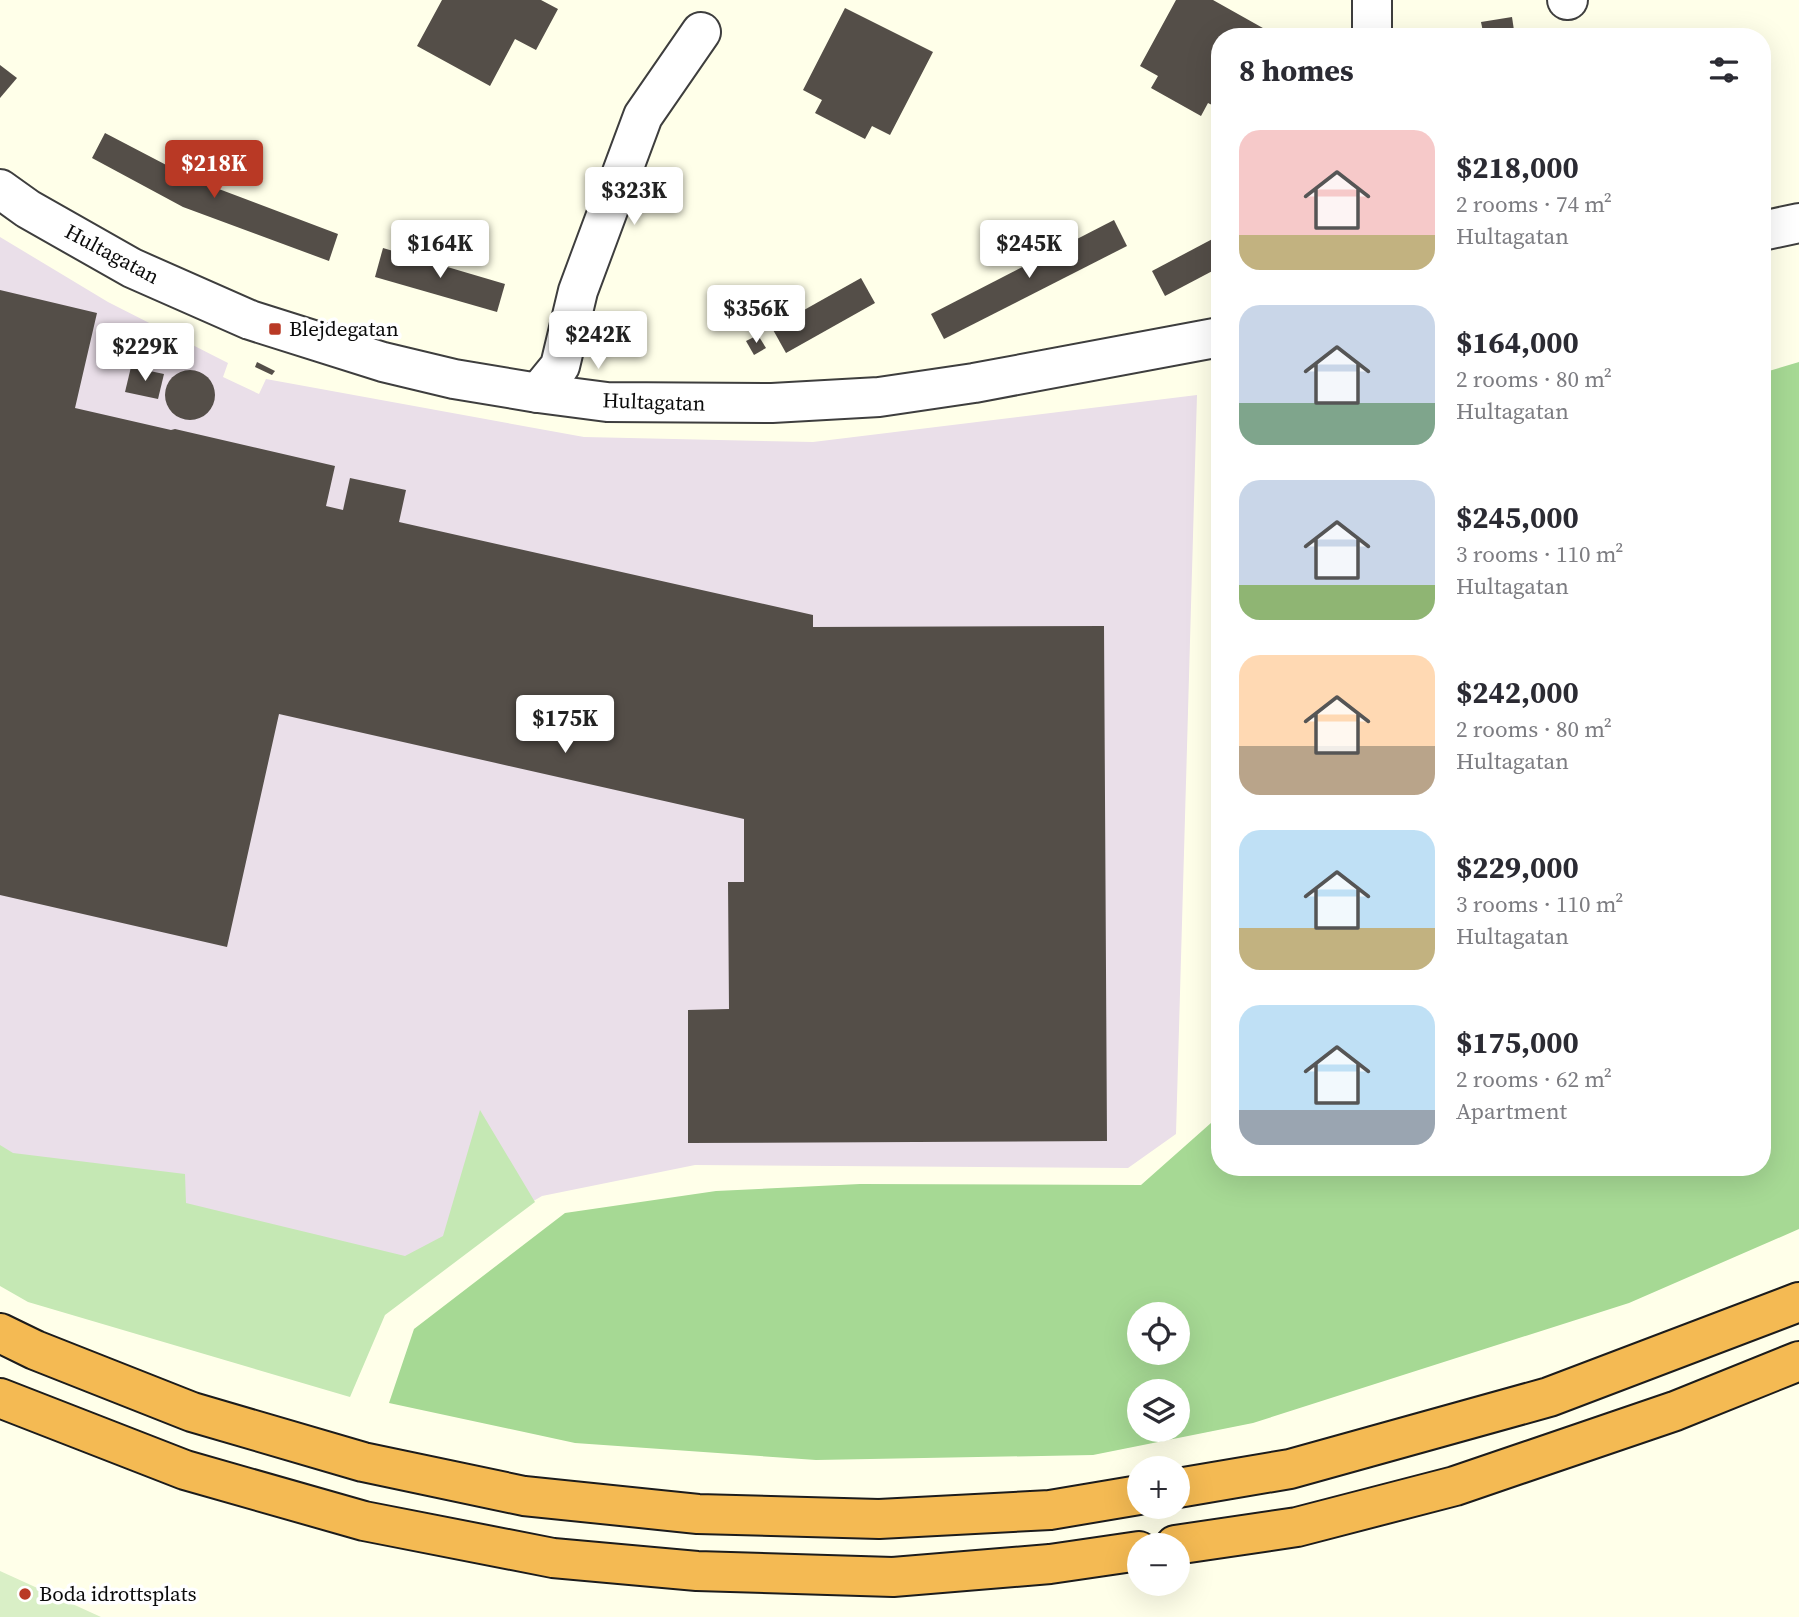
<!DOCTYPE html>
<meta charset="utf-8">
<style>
:root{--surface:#fff;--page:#f7f7f7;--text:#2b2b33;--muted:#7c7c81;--accent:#b93925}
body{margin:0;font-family:"Source Serif 4",serif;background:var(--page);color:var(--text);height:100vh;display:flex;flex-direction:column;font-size:26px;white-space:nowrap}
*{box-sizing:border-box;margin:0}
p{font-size:23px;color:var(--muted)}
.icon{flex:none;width:38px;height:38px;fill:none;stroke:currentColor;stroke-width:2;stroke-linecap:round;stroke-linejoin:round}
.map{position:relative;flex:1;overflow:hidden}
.sheet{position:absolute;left:1211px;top:28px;width:560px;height:1148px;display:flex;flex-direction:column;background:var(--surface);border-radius:28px;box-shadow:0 7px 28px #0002}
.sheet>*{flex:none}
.controls{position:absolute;left:1127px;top:1302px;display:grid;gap:14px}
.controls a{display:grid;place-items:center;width:63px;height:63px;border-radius:50%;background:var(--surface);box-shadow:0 7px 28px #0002;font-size:35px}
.price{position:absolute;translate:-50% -60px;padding:0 16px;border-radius:7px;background:#fff;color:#222;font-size:23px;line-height:46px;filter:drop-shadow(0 2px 4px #0008)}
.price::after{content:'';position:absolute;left:50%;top:42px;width:21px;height:16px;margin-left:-10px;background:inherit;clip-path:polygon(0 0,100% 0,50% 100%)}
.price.on{background:var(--accent);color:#fff}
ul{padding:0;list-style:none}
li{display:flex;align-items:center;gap:21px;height:175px;padding:0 28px}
li span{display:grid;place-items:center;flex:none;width:196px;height:140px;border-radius:21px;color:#555}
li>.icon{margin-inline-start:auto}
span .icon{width:84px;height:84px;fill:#fffc;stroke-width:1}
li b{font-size:30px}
h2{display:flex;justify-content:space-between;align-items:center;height:84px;padding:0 28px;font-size:30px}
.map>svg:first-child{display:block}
.industrial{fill:#eadfe9}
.green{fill:#c5e8b4}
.forest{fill:#a6d994;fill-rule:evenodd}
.pitch{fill:#d9efc6}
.building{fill:#544e48}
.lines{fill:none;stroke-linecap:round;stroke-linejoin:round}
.minor-casing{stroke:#3e3e3e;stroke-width:42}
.highway-casing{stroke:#1c1c1c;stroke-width:42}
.minor{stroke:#fff;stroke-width:38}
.highway{stroke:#f4ba53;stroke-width:38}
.poi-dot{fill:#b93925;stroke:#fff;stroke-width:2.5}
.labels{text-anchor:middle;stroke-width:7;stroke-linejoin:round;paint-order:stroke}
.street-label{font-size:21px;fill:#0b0b0b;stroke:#fff}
.poi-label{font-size:21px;fill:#0b0b0b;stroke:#fff;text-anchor:start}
</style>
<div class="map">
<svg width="1799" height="1617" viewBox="0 0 1799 1617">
<rect width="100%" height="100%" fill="#ffffe9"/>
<polygon class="industrial" points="0,237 108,302 228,363 223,377 259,394 266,379 584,437 813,442 1197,395 1176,1134 1128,1168 695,1165 542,1196 385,1288 0,1179"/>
<polygon class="green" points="480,1110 535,1202 385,1315 350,1397 28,1302 0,1286 0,1145 13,1153 185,1174 186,1203 405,1256 443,1236"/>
<path class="forest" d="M1799 362V1229L1629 1303 1253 1423 1093 1455 816 1460 575 1443 389 1403 414 1329 565 1213 716 1191 860 1184 1141 1185 1220 1115V1167H1762V373ZM1139 1314H1178V1353H1139ZM1139 1391H1178V1430H1139Z"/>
<polygon class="pitch" points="0,1571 101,1617 0,1617"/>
<g class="building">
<polygon points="442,0 541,0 558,9 536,50 515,39 490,86 417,46"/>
<polygon points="1176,0 1213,0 1270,32 1267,37 1220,37 1220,109 1208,103 1201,116 1151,88 1158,76 1140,66"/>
<polygon points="845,8 933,52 890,135 872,126 865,139 815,113 822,100 803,90"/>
<polygon points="1512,17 1515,37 1484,37 1481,22"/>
<polygon points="0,65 17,78 0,98"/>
<polygon points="105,133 195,180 338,234 329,261 183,207 92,158"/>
<polygon points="1114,220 1127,246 944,339 931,314"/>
<polygon points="1220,235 1220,267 1165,296 1152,271"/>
<polygon points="383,248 505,284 497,312 375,277"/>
<polygon points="861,278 875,303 786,353 772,328"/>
<polygon points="0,290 97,313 75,408 171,430 175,429 335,466 326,506 343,510 350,478 406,490 399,522 813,615 813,627 1104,626 1107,1141 688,1143 688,1010 729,1009 728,882 744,882 744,819 279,714 227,947 0,895"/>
<polygon points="758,335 766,348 754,355 746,341"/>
<polygon points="257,362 275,371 272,375 255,367"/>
<polygon points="131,367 164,374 158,399 125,392"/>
<circle cx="190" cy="395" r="25"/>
</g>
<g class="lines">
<defs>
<g id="minor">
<polyline points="1372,0 1372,37"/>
<polyline points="1567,0 1568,0"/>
<polyline points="0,189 28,209 132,268 250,320 383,362 454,379 538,393 607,402 772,403 879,397 974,383 1220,337"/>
<polyline points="1762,231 1799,223"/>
<polyline points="538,393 560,366 578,291 643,116 701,32"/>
</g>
<g id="highway">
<polyline points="0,1333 35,1350 192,1412 363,1462 524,1496 698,1514 879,1519 1050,1510 1139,1495"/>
<polyline points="0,1398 185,1470 364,1521 553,1558 697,1571 893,1577 1050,1564 1139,1551"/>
<polyline points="1178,1488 1290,1469 1549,1397 1799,1302"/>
<polyline points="1175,1545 1297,1527 1455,1486 1675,1411 1799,1361"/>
</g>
</defs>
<use href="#minor" class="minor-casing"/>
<use href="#highway" class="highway-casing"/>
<use href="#minor" class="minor"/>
<use href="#highway" class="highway"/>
</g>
<g class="poi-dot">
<rect x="268" y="322" width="14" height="14" rx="3.5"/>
<circle cx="25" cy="1594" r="7"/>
</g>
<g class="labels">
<g class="street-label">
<text transform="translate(112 254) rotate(28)" y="7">Hultagatan</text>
<text transform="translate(654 402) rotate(2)" y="7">Hultagatan</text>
</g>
<g class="poi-label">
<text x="289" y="336">Blejdegatan</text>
<text x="39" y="1601">Boda idrottsplats</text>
</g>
</g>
</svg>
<div class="controls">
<a><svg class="icon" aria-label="locate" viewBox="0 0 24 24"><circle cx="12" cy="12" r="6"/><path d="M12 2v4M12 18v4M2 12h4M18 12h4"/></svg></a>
<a><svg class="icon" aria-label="layers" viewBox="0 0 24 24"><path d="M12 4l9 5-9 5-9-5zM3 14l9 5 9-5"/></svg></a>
<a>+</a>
<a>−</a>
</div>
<b class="price on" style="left:214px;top:200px">$218K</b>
<b class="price" style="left:634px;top:227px">$323K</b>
<b class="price" style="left:440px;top:280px">$164K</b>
<b class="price" style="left:1029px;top:280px">$245K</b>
<b class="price" style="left:756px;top:345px">$356K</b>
<b class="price" style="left:598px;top:371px">$242K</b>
<b class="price" style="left:145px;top:383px">$229K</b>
<b class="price" style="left:565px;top:755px">$175K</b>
<section class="sheet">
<h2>8 homes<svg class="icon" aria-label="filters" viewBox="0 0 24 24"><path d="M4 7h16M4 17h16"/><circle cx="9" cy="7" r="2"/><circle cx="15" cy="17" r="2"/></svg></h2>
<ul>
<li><span style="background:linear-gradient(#f6c9c9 75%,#c2b280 0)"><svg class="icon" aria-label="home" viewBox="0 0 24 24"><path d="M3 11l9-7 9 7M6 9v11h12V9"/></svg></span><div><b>$218,000</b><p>2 rooms · 74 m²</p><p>Hultagatan</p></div></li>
<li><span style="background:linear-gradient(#c9d6e8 70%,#7fa58c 0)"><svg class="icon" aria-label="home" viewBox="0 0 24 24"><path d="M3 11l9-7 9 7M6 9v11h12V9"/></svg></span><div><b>$164,000</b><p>2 rooms · 80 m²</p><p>Hultagatan</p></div></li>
<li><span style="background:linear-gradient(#c9d6e8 75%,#8fb573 0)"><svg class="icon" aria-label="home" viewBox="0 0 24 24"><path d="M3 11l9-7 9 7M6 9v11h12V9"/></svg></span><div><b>$245,000</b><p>3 rooms · 110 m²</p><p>Hultagatan</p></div></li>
<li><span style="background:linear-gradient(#ffd9b3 65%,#b9a48a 0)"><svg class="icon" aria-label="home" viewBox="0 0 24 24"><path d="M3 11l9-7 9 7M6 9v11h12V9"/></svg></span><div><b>$242,000</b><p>2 rooms · 80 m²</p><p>Hultagatan</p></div></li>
<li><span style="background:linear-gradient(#bfe0f5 70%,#c2b280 0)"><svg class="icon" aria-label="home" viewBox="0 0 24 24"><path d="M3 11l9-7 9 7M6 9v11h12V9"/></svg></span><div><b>$229,000</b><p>3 rooms · 110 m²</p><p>Hultagatan</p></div></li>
<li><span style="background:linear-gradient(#bfe0f5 75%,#9aa5b1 0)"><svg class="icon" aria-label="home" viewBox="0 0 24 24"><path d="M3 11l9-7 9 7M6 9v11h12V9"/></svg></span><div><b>$175,000</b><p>2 rooms · 62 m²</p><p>Apartment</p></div></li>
</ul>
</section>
</div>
